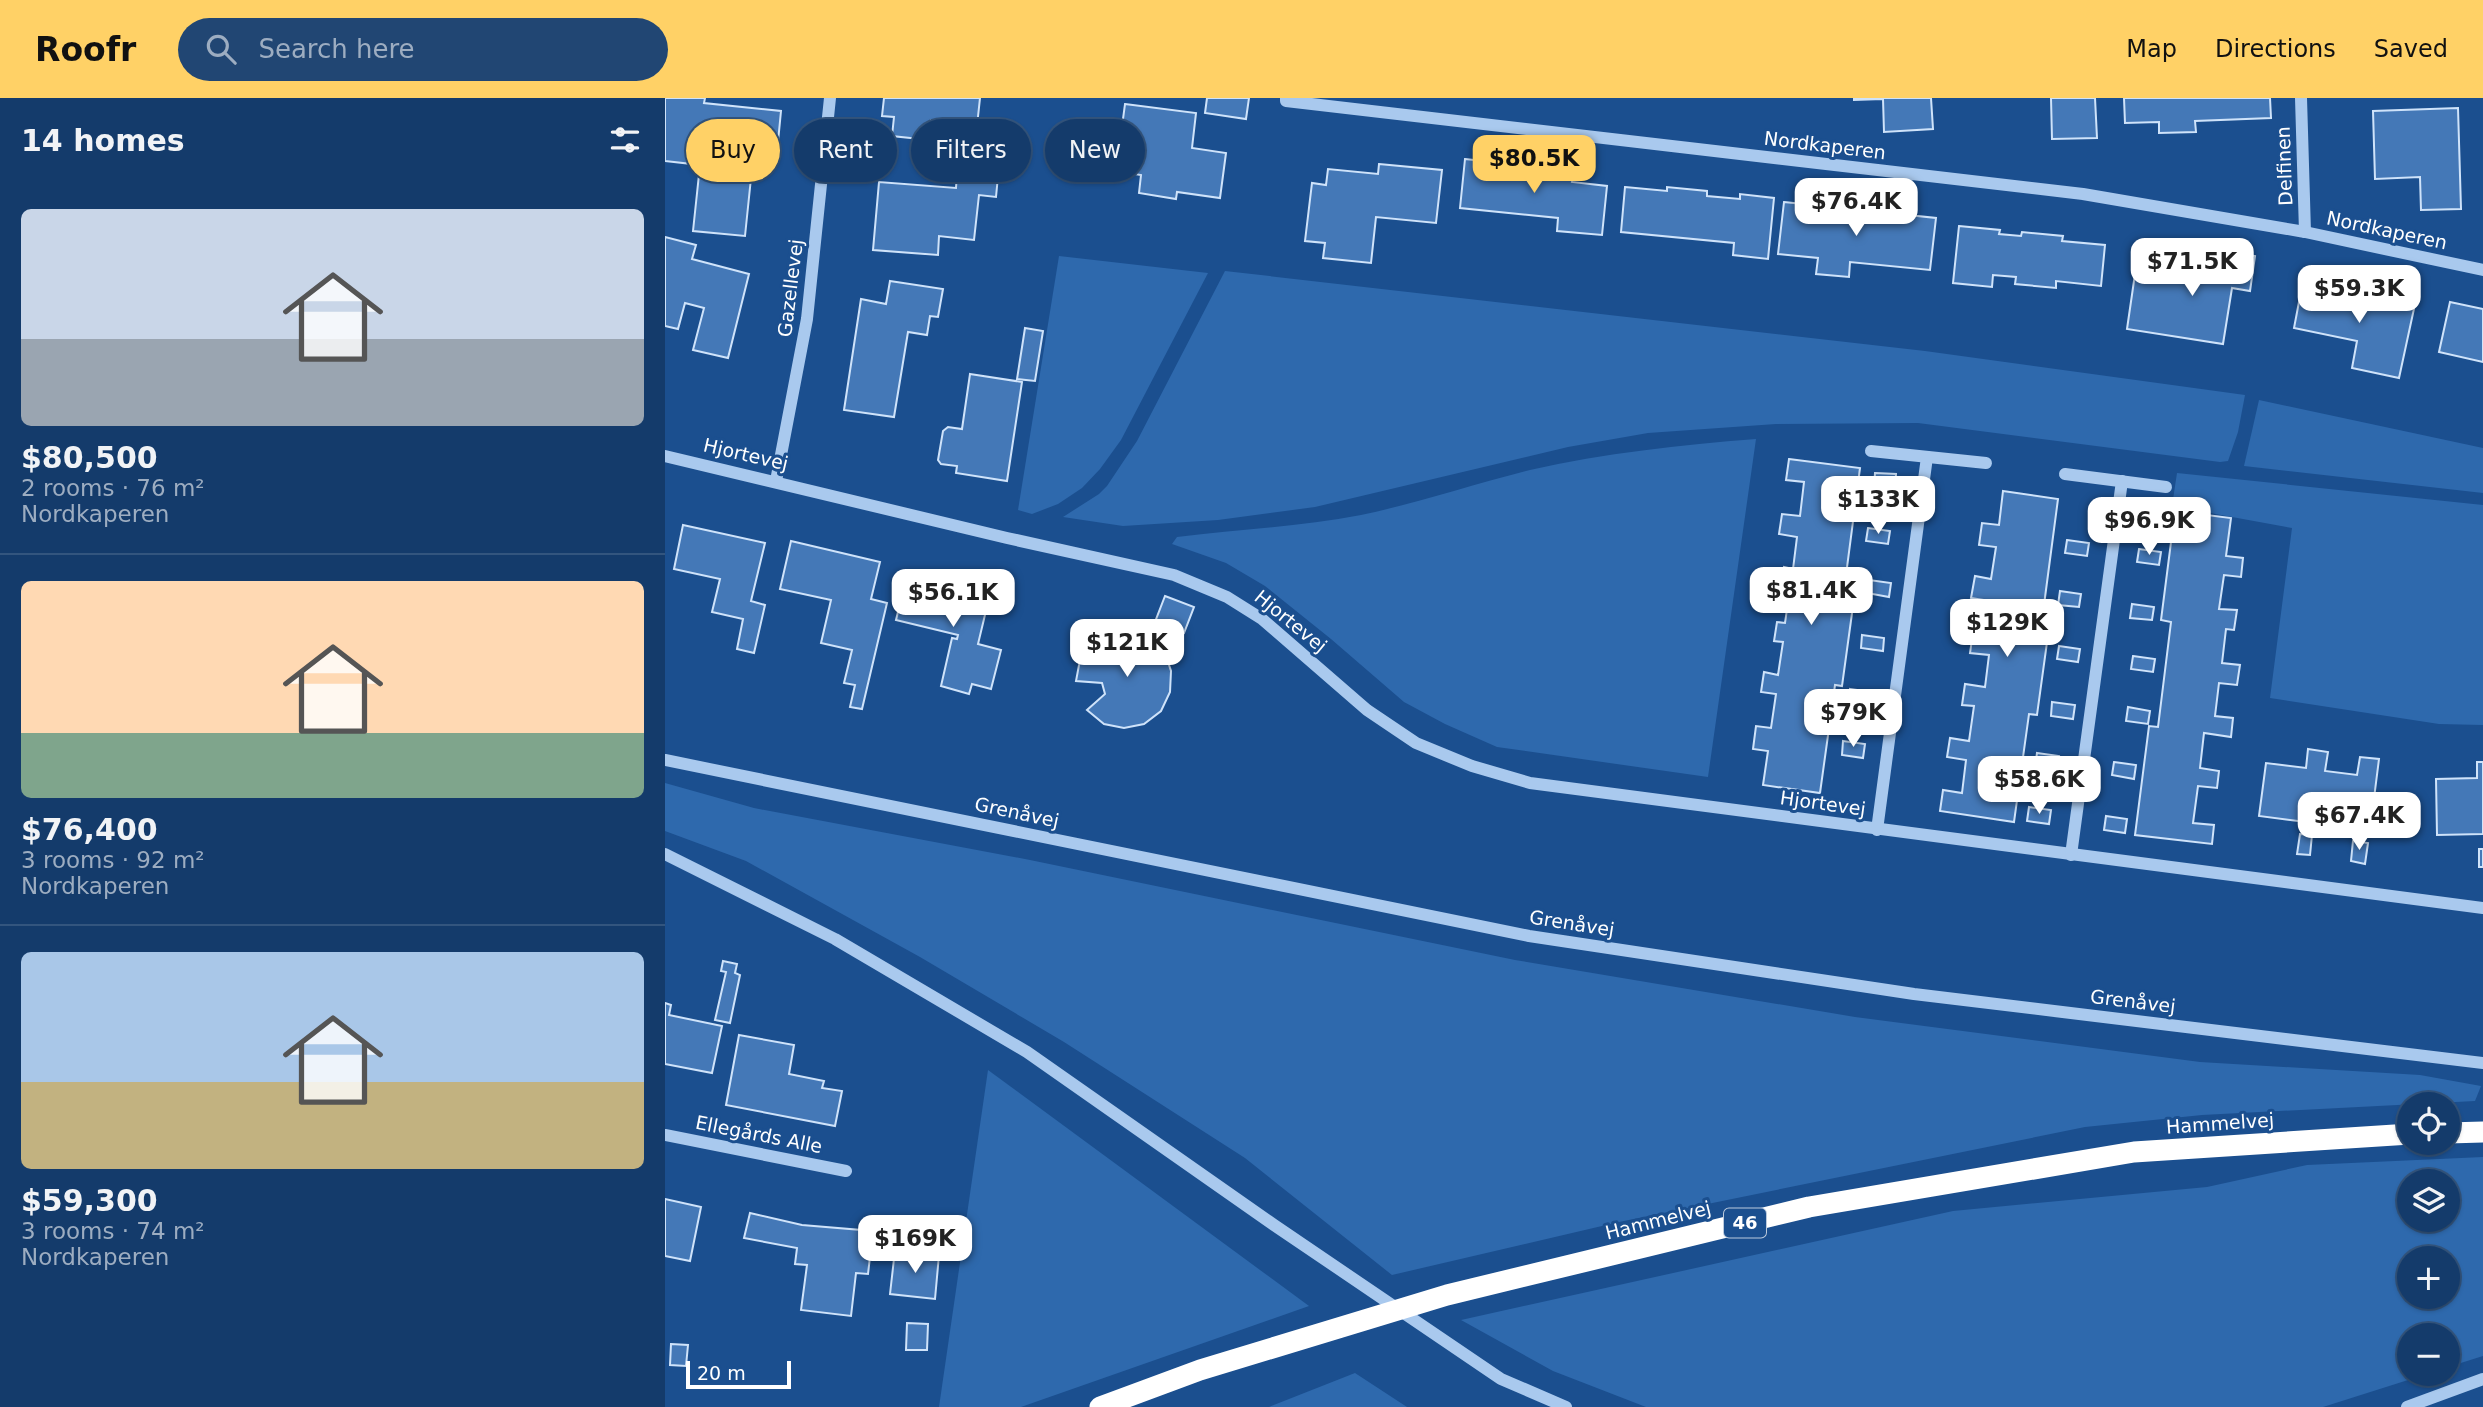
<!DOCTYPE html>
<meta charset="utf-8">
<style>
:root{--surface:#143b6b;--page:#214673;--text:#f1f3f6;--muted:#9dadc1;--line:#33557e;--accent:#ffd166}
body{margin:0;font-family:"DejaVu Sans",sans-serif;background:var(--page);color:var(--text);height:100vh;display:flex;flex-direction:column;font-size:26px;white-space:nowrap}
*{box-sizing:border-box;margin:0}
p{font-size:23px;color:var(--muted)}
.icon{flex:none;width:38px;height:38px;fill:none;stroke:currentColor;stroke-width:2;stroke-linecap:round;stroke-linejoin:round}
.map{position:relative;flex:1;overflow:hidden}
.drawer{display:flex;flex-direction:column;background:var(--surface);width:665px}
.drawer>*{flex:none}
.hud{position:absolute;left:21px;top:21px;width:665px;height:63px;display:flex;gap:14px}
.buttons{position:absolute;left:1732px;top:994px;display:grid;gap:14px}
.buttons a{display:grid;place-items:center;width:63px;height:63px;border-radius:50%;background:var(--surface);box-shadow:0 2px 5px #0004,0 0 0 2px var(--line);font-size:35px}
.scale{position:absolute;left:21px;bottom:18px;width:105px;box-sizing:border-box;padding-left:7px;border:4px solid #fff;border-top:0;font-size:19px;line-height:24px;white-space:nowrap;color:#fff;-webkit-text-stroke:5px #1b4f8f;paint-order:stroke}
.price{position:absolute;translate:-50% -60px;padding:0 16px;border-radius:14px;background:#fff;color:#222;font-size:23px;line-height:46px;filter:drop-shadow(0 2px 4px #0008)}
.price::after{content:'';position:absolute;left:50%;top:42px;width:21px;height:16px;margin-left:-10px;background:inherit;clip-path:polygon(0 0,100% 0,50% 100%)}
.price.current{background:var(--accent);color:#111}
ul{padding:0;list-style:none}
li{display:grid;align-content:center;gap:14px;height:371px;padding:0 21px}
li+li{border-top:2px solid var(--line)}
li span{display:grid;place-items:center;height:217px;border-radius:10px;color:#555}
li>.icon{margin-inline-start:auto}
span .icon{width:126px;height:126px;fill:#fffc;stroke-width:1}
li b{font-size:30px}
h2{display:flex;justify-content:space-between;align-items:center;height:84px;padding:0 21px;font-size:30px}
.tag{padding:0 24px;border-radius:32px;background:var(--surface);box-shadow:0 2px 5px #0004,0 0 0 2px var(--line);font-size:24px;line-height:63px}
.tag.current{background:var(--accent);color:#111}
header{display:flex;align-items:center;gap:42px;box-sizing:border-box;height:98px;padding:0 35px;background:var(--accent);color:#111}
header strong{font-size:33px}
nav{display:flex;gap:38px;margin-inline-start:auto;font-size:24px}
.search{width:490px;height:63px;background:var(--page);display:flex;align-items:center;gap:18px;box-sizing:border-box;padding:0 24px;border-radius:38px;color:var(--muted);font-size:26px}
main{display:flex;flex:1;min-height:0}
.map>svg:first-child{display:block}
.green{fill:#2e69ad;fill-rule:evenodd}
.building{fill:#4478b7;stroke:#cfe3fa;stroke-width:2}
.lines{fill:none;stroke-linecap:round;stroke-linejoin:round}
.minor{stroke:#a9c9ee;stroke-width:12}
.highway{stroke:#fff;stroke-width:21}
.labels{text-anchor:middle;stroke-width:6;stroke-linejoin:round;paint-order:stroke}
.shield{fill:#1b4f8f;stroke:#bbcadd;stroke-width:2}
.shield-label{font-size:18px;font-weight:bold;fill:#fff}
.street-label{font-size:19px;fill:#fff;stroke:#1b4f8f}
</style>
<header>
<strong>Roofr</strong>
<div class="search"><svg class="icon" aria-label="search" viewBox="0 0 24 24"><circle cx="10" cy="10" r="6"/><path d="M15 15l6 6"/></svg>Search here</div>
<nav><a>Map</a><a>Directions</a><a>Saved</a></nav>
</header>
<main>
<section class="drawer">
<h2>14 homes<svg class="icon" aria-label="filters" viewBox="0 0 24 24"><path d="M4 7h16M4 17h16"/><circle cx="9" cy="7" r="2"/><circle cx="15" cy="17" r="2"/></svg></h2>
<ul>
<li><span style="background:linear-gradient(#c9d6e8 60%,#9aa5b1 0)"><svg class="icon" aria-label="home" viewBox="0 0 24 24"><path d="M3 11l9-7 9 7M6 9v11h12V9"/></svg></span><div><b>$80,500</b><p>2 rooms · 76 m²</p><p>Nordkaperen</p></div></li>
<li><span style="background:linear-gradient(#ffd9b3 70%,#7fa58c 0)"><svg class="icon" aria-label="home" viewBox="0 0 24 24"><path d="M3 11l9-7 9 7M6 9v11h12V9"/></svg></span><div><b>$76,400</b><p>3 rooms · 92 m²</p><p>Nordkaperen</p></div></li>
<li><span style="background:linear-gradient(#a9c7e8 60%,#c2b280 0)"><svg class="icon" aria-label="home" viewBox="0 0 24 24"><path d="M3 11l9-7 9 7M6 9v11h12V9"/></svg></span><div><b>$59,300</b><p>3 rooms · 74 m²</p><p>Nordkaperen</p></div></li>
</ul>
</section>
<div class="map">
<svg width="1818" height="1309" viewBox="0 0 1818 1309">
<rect width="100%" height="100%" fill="#1b4f8f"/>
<g class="green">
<polygon points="394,158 543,175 456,342 435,371 417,390 393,406 367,416 353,412"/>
<polygon points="560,173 1260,253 1580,297 1573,334 1563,363 1555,364 1253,325 1111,326 983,335 903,349 650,409 553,422 458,428 398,419 434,396 442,388 472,343"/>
<polygon points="1594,302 1818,350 1818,395 1579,368"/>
<path d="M1091 341 1043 679 832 649 780 626 739 604 666 541 600 488 561 465 507 446 512 439C574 431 635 429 696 417 753 405 809 386 865 372 940 355 1015 347 1091 341Z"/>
<polygon points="1512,375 1818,407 1818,627 1774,626 1605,600 1627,430 1507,408"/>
<polygon points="0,685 89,710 365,762 850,862 1190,919 1535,964 1755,977 1816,988 1810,1003 1537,1017 1420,1029 954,1124 727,1177 580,1060 399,944 255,859 81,763 0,733"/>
<polygon points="323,972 644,1208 356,1309 274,1309"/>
<path d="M1818 1059V1258L1783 1269V1237H1745V1276H1762L1658 1309H981L888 1273 796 1222 1288 1113 1542 1089 1642 1067ZM1745 1083H1783V1122H1745ZM1783 1160V1199H1745V1160Z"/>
<polygon points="690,1275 742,1309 604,1309"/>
</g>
<g class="building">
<polygon points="0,0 40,0 39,5 116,13 112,54 89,51 80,138 28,133 35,67 0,63"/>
<polygon points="219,0 315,0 312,28 266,22 264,42 227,38 229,19 217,18"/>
<polygon points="542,0 584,0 581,21 540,15"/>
<polygon points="1189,0 1266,0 1268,31 1219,34 1218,1 1189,2"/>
<polygon points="1386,0 1430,0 1432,40 1387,41"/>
<polygon points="1459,0 1605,0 1606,20 1530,23 1531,34 1494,35 1494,24 1460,25"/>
<polygon points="460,6 531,15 527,50 561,55 555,100 512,94 511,101 474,95 476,77 451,73"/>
<polygon points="1793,10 1796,111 1756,112 1755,79 1710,81 1708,13"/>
<polygon points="800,61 909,73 907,84 942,88 937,137 892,133 893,120 795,110"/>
<polygon points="714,66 777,72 771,125 711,119 706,165 658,160 660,145 640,143 647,85 661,87 663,71 713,76"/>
<polygon points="292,75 333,78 331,99 314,97 309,142 274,138 273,157 208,152 214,84 291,90"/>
<polygon points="960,89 1002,93 1002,89 1042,93 1042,98 1075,101 1075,96 1109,100 1103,161 1068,157 1069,145 956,134"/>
<polygon points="1119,104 1271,120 1265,172 1185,164 1184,179 1151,176 1153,160 1113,156"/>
<polygon points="1294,128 1335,132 1334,136 1356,138 1357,134 1398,138 1397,143 1440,147 1436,188 1391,183 1391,190 1350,186 1351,179 1328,177 1327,189 1288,185"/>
<polygon points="0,139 31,147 27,161 84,176 63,260 28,252 39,210 20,205 13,231 0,228"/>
<polygon points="1532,148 1590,158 1585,193 1567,190 1558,246 1462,231 1470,176 1526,184"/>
<polygon points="225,183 278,191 273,219 265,218 262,237 243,234 229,319 179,312 196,201 221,206"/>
<polygon points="1638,183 1750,206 1734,280 1687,270 1692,243 1629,230"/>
<polygon points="1785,204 1818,211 1818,264 1774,254"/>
<polygon points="360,230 378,233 370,283 352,281"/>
<polygon points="305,276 357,284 342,383 291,375 292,368 276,366 273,362 278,333 283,329 297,331"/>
<polygon points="1124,361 1195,370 1181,477 1192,479 1177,588 1170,587 1155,695 1098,687 1103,653 1088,651 1091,628 1106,630 1111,596 1096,594 1099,574 1113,577 1118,544 1109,543 1112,524 1120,525 1125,491 1117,489 1119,469 1128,471 1132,439 1114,436 1117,416 1135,418 1139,384 1121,382"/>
<polygon points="1210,375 1231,376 1230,392 1209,390"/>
<polygon points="1338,393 1393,401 1379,507 1387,508 1372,617 1364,616 1349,724 1275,713 1278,692 1297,695 1301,662 1282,659 1285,640 1304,643 1309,608 1297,607 1300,586 1320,589 1324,557 1305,555 1308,534 1327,536 1332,504 1306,500 1310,478 1326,481 1331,449 1314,447 1317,425 1334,427"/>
<polygon points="1510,413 1566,420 1561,458 1578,460 1576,479 1559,477 1554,511 1572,512 1569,532 1561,531 1557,565 1575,567 1572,587 1554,585 1550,618 1568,620 1566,639 1539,635 1535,670 1554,673 1552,690 1533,688 1528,725 1549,727 1547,746 1470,737 1484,628 1493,629 1506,524 1496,522"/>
<polygon points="18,427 100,445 86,503 100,507 89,555 72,551 78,521 47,514 55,481 9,471"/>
<polygon points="1203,430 1225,433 1223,446 1201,443"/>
<polygon points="1402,442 1424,445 1422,458 1400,455"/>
<polygon points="126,443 215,464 206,501 222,505 197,611 185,609 190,587 179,585 187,552 156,545 166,502 115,491"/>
<polygon points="1474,451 1496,454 1494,467 1472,464"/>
<polygon points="242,477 325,496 313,546 336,552 326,591 307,586 304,596 276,588 287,540 292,541 293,537 231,522"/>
<polygon points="1204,482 1226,485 1224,499 1202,495"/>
<polygon points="1395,493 1416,496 1414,509 1393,507"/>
<polygon points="500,498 529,509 519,535 490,524"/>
<polygon points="1467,506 1489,509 1487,522 1465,520"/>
<polygon points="467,535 486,542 501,558 506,573 505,594 496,613 479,626 459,630 439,626 422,612 440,596 437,585 411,583 414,567 420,554 430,544 446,536"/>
<polygon points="1197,537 1219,540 1218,553 1196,550"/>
<polygon points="1394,548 1415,551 1413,564 1392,561"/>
<polygon points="1468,558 1490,561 1488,574 1466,571"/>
<polygon points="1185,591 1207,594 1205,608 1183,605"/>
<polygon points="1387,604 1410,607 1408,621 1386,618"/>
<polygon points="1463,609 1485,613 1483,626 1461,623"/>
<polygon points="1178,643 1200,646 1198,660 1177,657"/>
<polygon points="1643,651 1663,654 1660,673 1692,677 1695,659 1714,661 1705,732 1594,718 1601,665 1641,670"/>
<polygon points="1372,655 1394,658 1392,671 1370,669"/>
<polygon points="1449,664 1471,667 1469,681 1447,677"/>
<polygon points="1812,664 1818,664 1818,736 1772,737 1771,681 1812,680"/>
<polygon points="1364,709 1386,712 1384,726 1362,723"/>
<polygon points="1441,718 1462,721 1460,735 1439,732"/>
<polygon points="1635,736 1647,737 1645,757 1632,756"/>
<polygon points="1688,743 1703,745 1700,766 1686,763"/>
<rect x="1814" y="751" width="4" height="18"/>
<polygon points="58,863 72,866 70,875 75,877 65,925 50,922 61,874 56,873"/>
<polygon points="0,905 6,907 4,917 57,928 47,975 0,966"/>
<polygon points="74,937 129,947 124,976 159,983 157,990 177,993 170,1028 61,1007"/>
<polygon points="0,1101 36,1109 25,1163 0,1158"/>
<polygon points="85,1115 137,1127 208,1133 203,1176 191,1175 186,1218 136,1212 142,1167 130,1166 132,1150 79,1140"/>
<polygon points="230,1152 274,1157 270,1201 225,1196"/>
<polygon points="242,1225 263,1226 262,1252 241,1252"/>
<polygon points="6,1246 23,1247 21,1268 5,1267"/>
</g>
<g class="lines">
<g class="minor">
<polyline points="621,0 621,3 1418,96 1640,134 1818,172"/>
<polyline points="1636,0 1640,134"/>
<polyline points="1206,353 1321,365"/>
<polyline points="0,358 342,440 509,477 562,499 597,521 702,612 751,645 807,668 865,685 1818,810"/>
<polyline points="1400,376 1501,389"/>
<polyline points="111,383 142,221 165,0"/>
<polyline points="0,662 864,838 1249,896 1818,965"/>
<polyline points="1212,732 1262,359"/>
<polyline points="0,756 170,841 362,954 609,1127 836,1281 901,1309"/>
<polyline points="1406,757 1457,383"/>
<polyline points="0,1037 181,1073"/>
<polyline points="1742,1309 1818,1281"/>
</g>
<g class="highway">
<polyline points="1783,1035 1818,1034"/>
<polyline points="435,1309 535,1272 782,1197 1144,1109 1469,1054 1745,1036"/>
</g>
</g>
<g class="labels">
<rect class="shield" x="1059" y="1110.5" width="42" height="29" rx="5"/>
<g class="shield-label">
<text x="1080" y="1131">46</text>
</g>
<g class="street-label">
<text transform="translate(1160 47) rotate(7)" y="7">Nordkaperen</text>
<text transform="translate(1619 68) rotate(-92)" y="7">Delfinen</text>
<text transform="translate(1722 132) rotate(12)" y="7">Nordkaperen</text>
<text transform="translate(125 190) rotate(-83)" y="7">Gazellevej</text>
<text transform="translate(81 356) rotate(13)" y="7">Hjortevej</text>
<text transform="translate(626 523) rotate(39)" y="7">Hjortevej</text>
<text transform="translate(1158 705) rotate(8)" y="7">Hjortevej</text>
<text transform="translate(352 714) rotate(12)" y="7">Grenåvej</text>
<text transform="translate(907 825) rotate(9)" y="7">Grenåvej</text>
<text transform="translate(1468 903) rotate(7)" y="7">Grenåvej</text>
<text transform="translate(1555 1025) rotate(-4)" y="7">Hammelvej</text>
<text transform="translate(94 1036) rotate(11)" y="7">Ellegårds Alle</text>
<text transform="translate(993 1122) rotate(-14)" y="7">Hammelvej</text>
</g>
</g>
</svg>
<div class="buttons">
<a><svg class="icon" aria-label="locate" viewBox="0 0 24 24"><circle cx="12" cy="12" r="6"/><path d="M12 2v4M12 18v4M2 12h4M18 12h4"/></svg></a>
<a><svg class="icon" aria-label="layers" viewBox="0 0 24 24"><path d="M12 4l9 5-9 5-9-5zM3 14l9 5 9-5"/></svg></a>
<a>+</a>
<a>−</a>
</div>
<div class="scale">20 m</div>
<b class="price current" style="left:869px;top:97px">$80.5K</b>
<b class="price" style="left:1191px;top:140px">$76.4K</b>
<b class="price" style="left:1527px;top:200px">$71.5K</b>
<b class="price" style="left:1694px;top:227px">$59.3K</b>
<b class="price" style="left:1213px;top:438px">$133K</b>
<b class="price" style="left:1484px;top:459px">$96.9K</b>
<b class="price" style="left:1146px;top:529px">$81.4K</b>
<b class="price" style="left:288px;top:531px">$56.1K</b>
<b class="price" style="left:1342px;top:561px">$129K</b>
<b class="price" style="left:462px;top:581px">$121K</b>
<b class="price" style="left:1188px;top:651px">$79K</b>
<b class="price" style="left:1374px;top:718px">$58.6K</b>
<b class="price" style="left:1694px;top:754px">$67.4K</b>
<b class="price" style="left:250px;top:1177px">$169K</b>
<div class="hud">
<a class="tag current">Buy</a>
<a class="tag">Rent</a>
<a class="tag">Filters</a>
<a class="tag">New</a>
</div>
</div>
</main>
